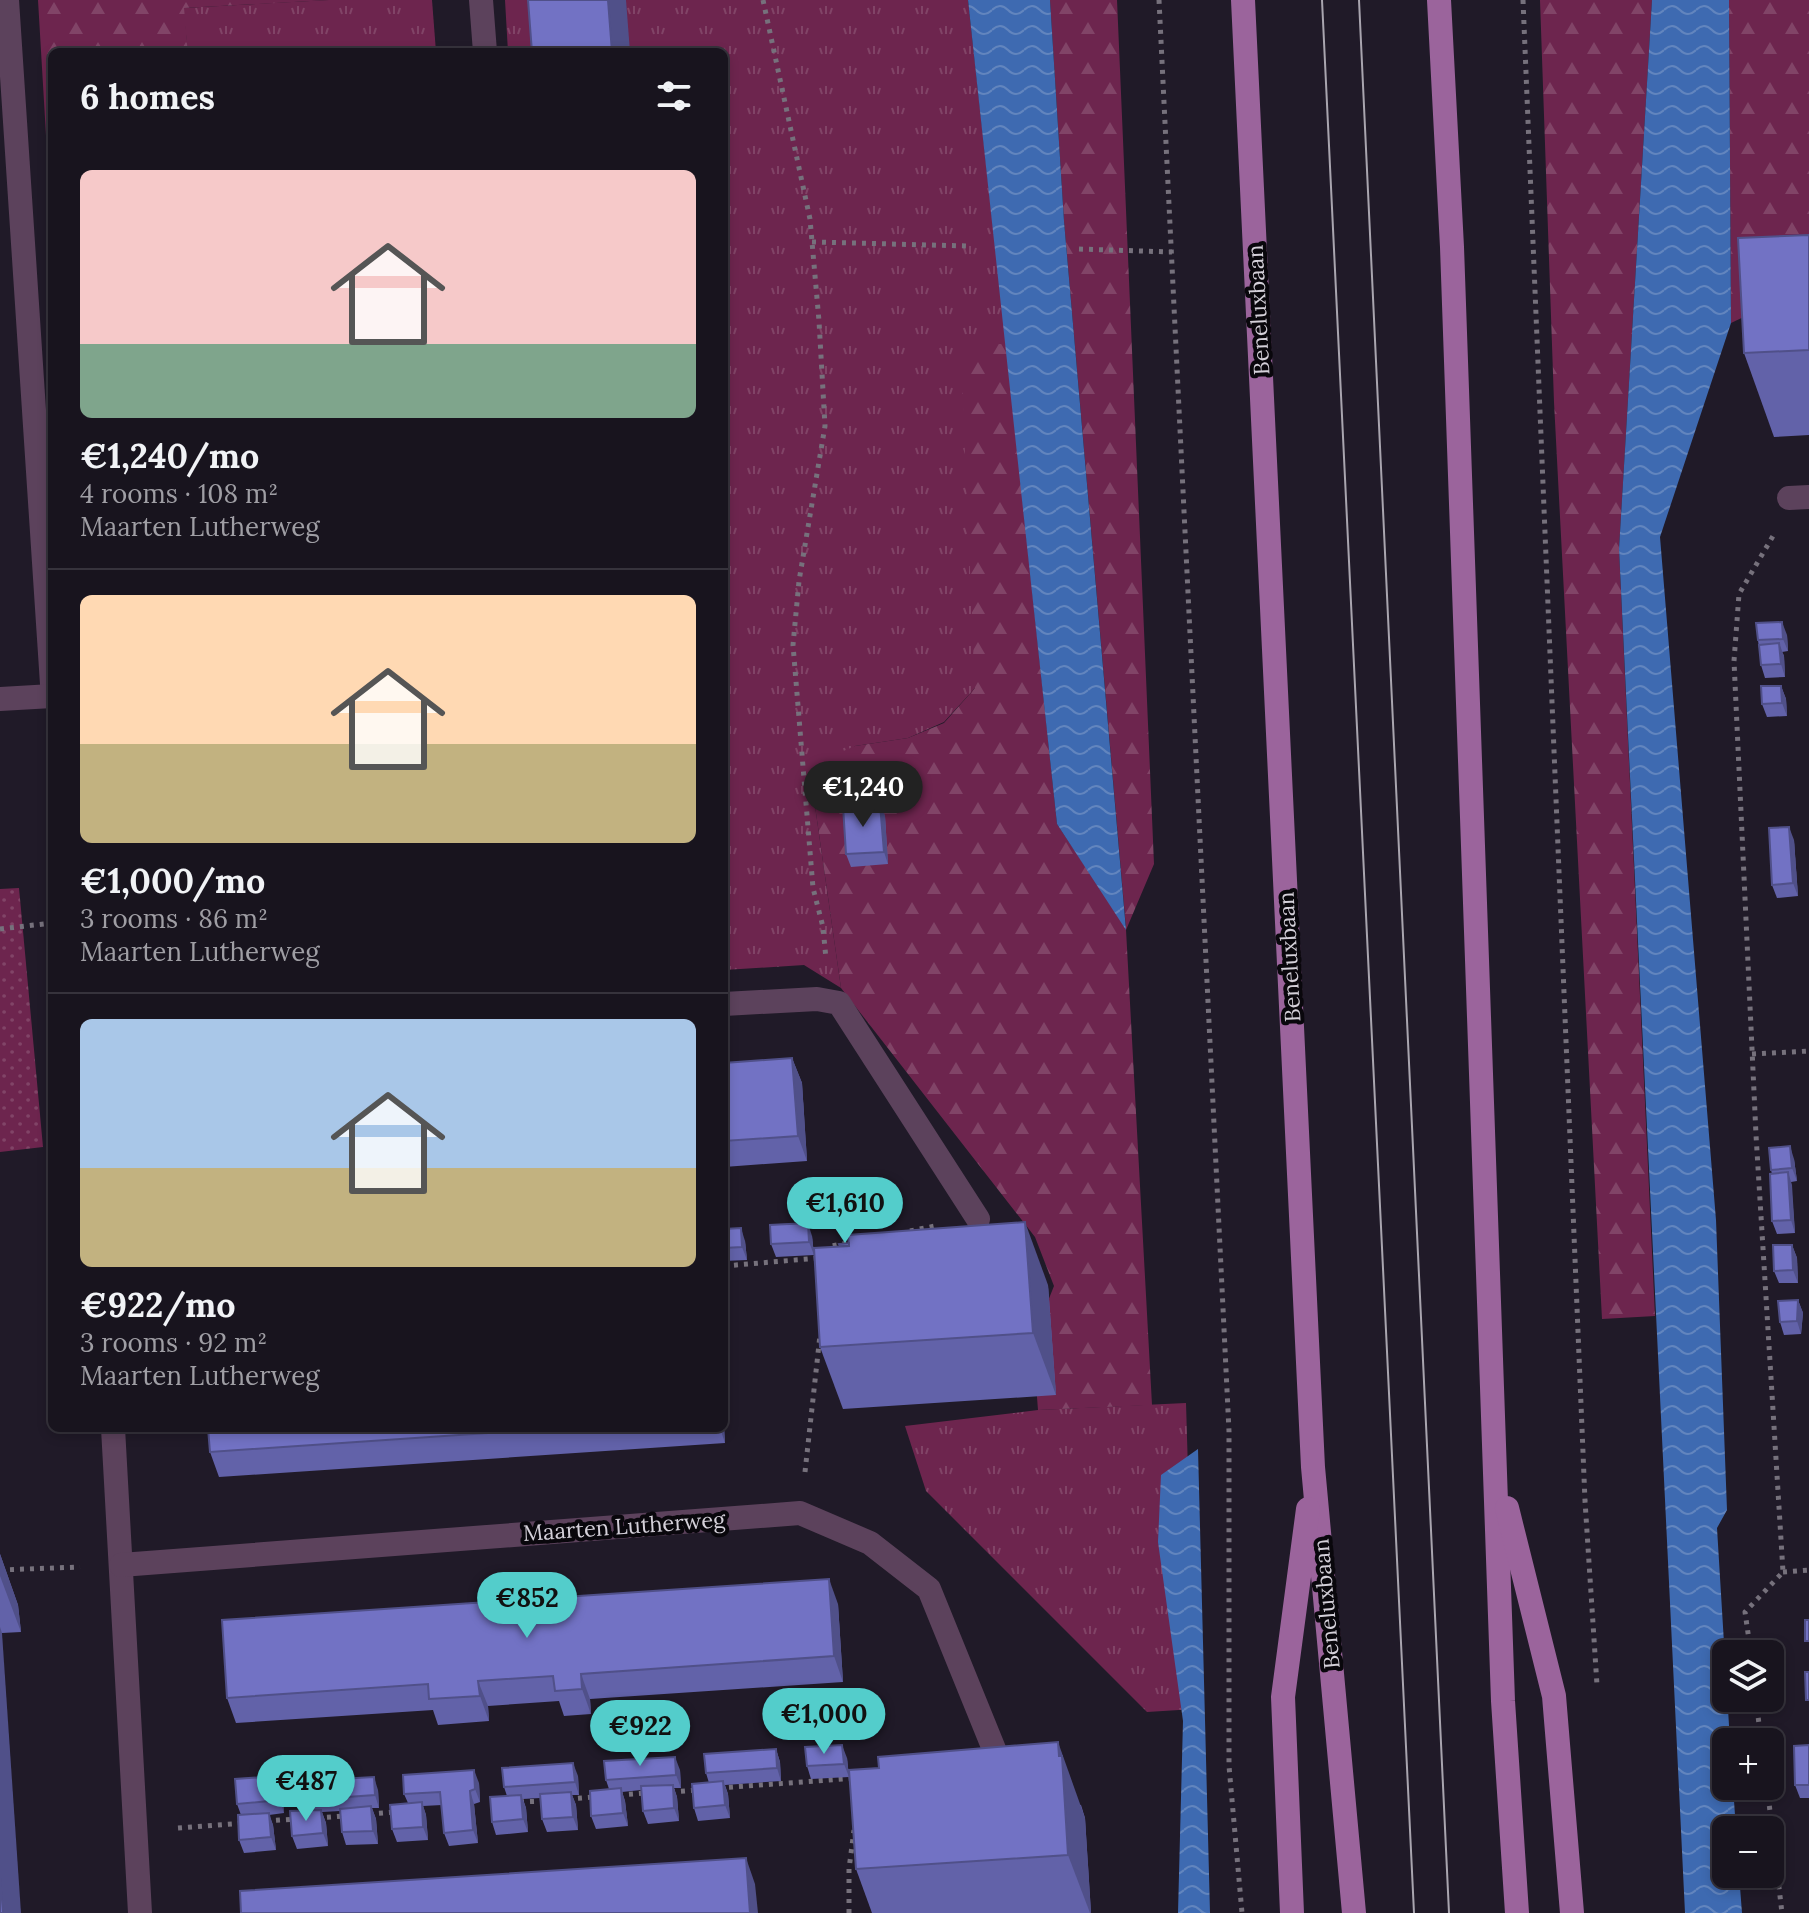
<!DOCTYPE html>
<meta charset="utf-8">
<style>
:root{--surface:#18141e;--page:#25212b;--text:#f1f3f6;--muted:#9f9ea4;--line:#36333c;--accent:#53cdcb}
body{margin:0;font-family:Lora,serif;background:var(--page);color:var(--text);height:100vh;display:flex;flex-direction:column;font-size:30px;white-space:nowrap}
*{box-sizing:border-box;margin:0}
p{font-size:26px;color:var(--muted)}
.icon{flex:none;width:44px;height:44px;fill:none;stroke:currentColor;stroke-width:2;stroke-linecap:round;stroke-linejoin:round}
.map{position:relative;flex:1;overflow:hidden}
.panel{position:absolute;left:48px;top:48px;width:680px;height:1384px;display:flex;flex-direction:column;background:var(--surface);border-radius:12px;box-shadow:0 4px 12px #0003,0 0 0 2px var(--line)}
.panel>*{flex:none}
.controls{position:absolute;left:1712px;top:1640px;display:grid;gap:16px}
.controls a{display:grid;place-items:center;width:72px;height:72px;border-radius:12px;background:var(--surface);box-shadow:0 4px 12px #0003,0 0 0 2px var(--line);font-size:40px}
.price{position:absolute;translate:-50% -68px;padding:0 18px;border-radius:28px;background:var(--accent);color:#111;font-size:26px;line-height:52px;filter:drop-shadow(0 2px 4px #0008)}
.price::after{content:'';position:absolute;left:50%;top:48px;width:24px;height:18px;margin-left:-12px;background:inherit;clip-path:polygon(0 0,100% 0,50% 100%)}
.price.on{background:#222;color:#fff}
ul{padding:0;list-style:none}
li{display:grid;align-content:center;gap:16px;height:424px;padding:0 32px}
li+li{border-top:2px solid var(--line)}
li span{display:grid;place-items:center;height:248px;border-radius:12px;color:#555}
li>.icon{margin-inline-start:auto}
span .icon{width:144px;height:144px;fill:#fffc;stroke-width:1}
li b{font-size:34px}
h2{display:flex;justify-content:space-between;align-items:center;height:96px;padding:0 32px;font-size:34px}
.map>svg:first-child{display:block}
.grass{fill:url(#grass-tufts)}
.forest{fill:url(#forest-firs)}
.park{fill:url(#park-dots)}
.water{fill:url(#water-waves)}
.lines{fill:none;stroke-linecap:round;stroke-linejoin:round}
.path{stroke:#76717c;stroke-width:5;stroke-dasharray:4 6;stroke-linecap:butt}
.service{stroke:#5c425c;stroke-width:24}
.minor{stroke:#5c425c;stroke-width:24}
.primary{stroke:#9b649c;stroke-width:24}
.tram{stroke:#a9a5af;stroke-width:2}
.wall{fill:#6262a9}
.shaded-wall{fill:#505089}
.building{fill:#7272c4;stroke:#505089;stroke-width:2}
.labels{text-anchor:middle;stroke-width:8;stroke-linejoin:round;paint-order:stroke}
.street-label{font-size:22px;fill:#d4d0d9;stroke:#09070c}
</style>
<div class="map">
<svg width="1809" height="1913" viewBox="0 0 1809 1913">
<defs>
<pattern id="grass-tufts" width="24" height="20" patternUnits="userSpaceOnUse" patternTransform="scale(2)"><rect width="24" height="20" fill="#6d254e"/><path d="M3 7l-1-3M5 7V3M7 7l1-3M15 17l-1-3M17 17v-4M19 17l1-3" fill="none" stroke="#814467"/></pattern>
<pattern id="forest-firs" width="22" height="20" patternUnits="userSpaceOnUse" patternTransform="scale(2)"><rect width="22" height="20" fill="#6d254e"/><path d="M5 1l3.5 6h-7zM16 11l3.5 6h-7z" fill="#814467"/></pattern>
<pattern id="park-dots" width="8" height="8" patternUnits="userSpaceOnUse" patternTransform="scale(2)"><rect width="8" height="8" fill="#6d254e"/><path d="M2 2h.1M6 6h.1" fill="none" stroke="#814467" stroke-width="1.8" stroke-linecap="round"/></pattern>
<pattern id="water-waves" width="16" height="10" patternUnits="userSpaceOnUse" patternTransform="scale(2)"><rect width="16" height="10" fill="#3e6ab1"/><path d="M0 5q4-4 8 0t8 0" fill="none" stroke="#6285be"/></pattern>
</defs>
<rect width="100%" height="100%" fill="#201a28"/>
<g class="grass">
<polygon points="329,0 432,0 436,52 188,52 183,8"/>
<polygon points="505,0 968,0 1006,344 976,344 975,688 944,722 908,738 855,746 813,792 841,988 804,965 724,970 724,52 508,52"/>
<polygon points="1186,1403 1195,1709 1147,1712 926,1491 905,1426 1038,1410"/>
</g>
<g class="forest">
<polygon points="38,0 329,0 184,8 188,52 52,52 49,186"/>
<polygon points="1050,0 1117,0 1154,864 1126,930 1152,1405 1038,1410 1031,1319 1046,1306 1054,1286 1035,1237 841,988 813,792 827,758 855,746 908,738 944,723 975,688 961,361 976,344 1006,344 1057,824 1126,928 1064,221"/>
<polygon points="1540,0 1652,0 1619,549 1655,1316 1602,1319 1554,402"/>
<polygon points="1729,0 1809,0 1809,286 1731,323"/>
</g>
<polygon class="park" points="19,888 43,1147 0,1152 0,889"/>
<g class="water">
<polygon points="968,0 1050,0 1064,221 1126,930 1057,824"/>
<polygon points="1652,0 1729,0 1731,323 1660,537 1716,1220 1727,1510 1717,1528 1730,1742 1726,1742 1726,1786 1733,1786 1736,1830 1726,1830 1726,1874 1739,1874 1742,1913 1685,1913 1619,549"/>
<polygon points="1198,1449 1210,1913 1178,1913 1183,1721 1158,1542 1161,1475"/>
</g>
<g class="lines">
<g class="path">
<polyline points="763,0 810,219 819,321 825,426 799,581 793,645 813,888 823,927 826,959"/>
<polyline points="1159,0 1229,1431 1229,1766 1242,1913"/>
<polyline points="1523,0 1585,1501 1597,1685"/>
<polyline points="812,242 970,246"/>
<polyline points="1079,249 1172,252"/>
<polyline points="0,929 52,923"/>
<polyline points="1752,1054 1809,1051"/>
<polyline points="910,1231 935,1226"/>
<polyline points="829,1254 831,1246 853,1242"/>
<polyline points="724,1266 819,1258"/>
<polyline points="805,1472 820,1335"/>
<polyline points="0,1570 80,1567"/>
<polyline points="1783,1572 1809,1570"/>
<polyline points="1751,1654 1745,1612 1783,1572 1756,1135 1734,661 1739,594 1773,536"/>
<polyline points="1756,1698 1761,1742"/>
<polyline points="1767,1786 1782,1913"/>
<polyline points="719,1788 857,1778"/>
<polyline points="671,1792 697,1790"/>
<polyline points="619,1795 645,1793"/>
<polyline points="568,1799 593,1797"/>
<polyline points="520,1802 546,1801"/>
<polyline points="369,1814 395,1812"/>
<polyline points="317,1818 343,1816"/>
<polyline points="266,1821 296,1819"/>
<polyline points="178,1828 244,1823"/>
<polyline points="849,1913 849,1869 854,1830"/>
</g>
<polyline class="service" points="1789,498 1809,497"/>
<g class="minor">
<polyline points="7,0 52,684"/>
<polyline points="481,0 485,52"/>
<polyline points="0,699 52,696"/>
<polyline points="724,1004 817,999 839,1003 978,1219"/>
<polyline points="113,1428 140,1913"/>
<polyline points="121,1565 800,1513 870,1543 929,1589 996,1754"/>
</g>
<g class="primary">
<polyline points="1243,0 1313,1467 1354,1913"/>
<polyline points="1439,0 1452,247 1503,1701 1517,1913"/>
<polyline points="1507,1508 1554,1696 1572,1913"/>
<polyline points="1292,1913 1283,1697 1308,1509"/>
</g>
<g class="tram">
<polyline points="1322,0 1414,1913"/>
<polyline points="1359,0 1449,1913"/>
</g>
</g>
<g class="wall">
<polygon points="1809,235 1809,435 1774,437 1744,353"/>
<polygon points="1787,635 1788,651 1782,652 1784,656 1785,677 1765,678 1761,665 1758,640"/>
<polygon points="1781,686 1786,699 1787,716 1767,717 1762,704"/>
<polygon points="880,804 885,816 888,864 851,867 846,854"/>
<polygon points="1794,840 1798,896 1777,898 1772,885"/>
<polygon points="792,1058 802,1083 807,1161 724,1167 724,1063"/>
<polygon points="1794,1159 1797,1181 1791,1182 1795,1233 1777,1234 1772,1221 1772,1174 1771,1170"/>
<polygon points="724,1229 745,1241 747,1260 724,1261"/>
<polygon points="812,1236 814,1255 776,1257 771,1244"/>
<polygon points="1792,1245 1797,1258 1798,1283 1779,1283 1774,1271"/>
<polygon points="1048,1285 1056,1395 843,1409 820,1347"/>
<polygon points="1798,1300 1803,1313 1801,1334 1784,1335 1780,1322"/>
<polygon points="724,1427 725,1443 219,1477 210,1452 208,1428 724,1428"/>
<polygon points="0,1554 18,1605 21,1632 2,1633 0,1913"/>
<polygon points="838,1604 843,1682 590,1699 591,1714 564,1716 559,1701 488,1706 489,1721 438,1725 433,1710 236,1723 227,1698"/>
<polygon points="1809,1745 1809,1798 1800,1798 1795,1785"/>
<polygon points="776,1749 780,1762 781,1781 725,1785 728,1794 730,1818 698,1821 694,1808 709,1783 706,1773"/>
<polygon points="847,1758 849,1777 811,1779 807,1766"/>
<polygon points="875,1768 1081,1805 1085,1818 1091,1913 872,1913 856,1869"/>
<polygon points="680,1770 681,1788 674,1788 677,1797 679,1821 648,1824 643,1811 641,1790 622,1792 625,1801 628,1826 596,1829 591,1816 609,1789 606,1780"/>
<polygon points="277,1776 282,1789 284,1813 269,1815 273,1825 276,1850 244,1853 239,1840 241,1815 237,1804"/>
<polygon points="578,1776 579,1795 572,1795 576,1805 578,1830 547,1832 542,1819 540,1798 523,1799 526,1808 528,1832 496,1835 492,1822 507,1796 504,1787"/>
<polygon points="479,1783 480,1802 474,1804 478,1843 449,1846 444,1833 442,1805 423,1806 426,1815 428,1840 397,1842 392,1829 408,1803 404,1794"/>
<polygon points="378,1790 379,1808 372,1808 376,1819 378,1844 346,1845 342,1832 340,1811 322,1812 326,1823 328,1846 297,1849 292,1836 308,1810 304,1800"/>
</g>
<g class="shaded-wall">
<polygon points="608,0 626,0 630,52 612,52"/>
<polygon points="1782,622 1787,635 1788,651 1783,639"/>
<polygon points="1779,643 1784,656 1785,677 1781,664"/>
<polygon points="1781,686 1786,699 1787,716 1782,703"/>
<polygon points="880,804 885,816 888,864 884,852"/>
<polygon points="1789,827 1794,840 1798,896 1793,883"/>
<polygon points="792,1058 802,1083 807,1161 798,1136"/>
<polygon points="1790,1146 1794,1159 1797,1181 1792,1168"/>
<polygon points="1788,1172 1792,1185 1795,1233 1791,1220"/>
<polygon points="1025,1222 1048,1285 1056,1395 1033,1333"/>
<polygon points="808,1223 812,1236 814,1255 809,1242"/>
<polygon points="741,1228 745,1241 747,1260 742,1247"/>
<polygon points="1792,1245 1797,1258 1798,1283 1793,1270"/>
<polygon points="1798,1300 1803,1313 1801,1334 1797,1321"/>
<polygon points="724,1427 725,1443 720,1428 724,1428"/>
<polygon points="0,1554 18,1605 21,1632 0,1576"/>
<polygon points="829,1579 838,1604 843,1682 834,1656"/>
<polygon points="0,1627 2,1633 21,1913 3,1913 0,1874"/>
<polygon points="581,1674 590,1699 591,1714 582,1689"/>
<polygon points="478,1681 488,1706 489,1721 480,1696"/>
<polygon points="1058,1742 1085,1818 1091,1913 1090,1913 1068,1855"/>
<polygon points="842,1745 847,1758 849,1777 844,1764"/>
<polygon points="776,1749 780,1762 781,1781 777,1768"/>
<polygon points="675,1757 680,1770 681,1788 676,1775"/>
<polygon points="573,1763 578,1776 579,1795 575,1782"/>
<polygon points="474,1770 479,1783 480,1802 475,1789"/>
<polygon points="277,1776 282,1789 284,1813 280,1800"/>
<polygon points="374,1777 378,1790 379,1808 375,1795"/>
<polygon points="723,1781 728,1794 730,1818 725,1805"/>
<polygon points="673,1785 677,1797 679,1821 674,1808"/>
<polygon points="621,1788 625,1801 628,1826 623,1813"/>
<polygon points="470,1791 474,1804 478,1843 473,1830"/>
<polygon points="571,1792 576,1805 578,1830 573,1817"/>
<polygon points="521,1795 526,1808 528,1832 523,1819"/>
<polygon points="422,1802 426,1815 428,1840 423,1827"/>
<polygon points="371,1806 376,1819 378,1844 373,1831"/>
<polygon points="321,1810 326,1823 328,1846 323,1833"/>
<polygon points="269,1813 273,1825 276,1850 271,1837"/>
<polygon points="746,1858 755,1884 758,1913 750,1913"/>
</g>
<g class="building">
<polygon points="528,0 608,0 612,52 532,52"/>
<polygon points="1809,235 1809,350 1744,353 1738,238"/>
<polygon points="1782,622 1783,639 1758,640 1756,623"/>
<polygon points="1779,643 1781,664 1761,665 1759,645"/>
<polygon points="1761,686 1781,686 1782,703 1762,704"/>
<polygon points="880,804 884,852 846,854 843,806"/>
<polygon points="1789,827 1793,883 1772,885 1769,828"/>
<polygon points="792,1058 798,1136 724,1141 724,1063"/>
<polygon points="1790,1146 1792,1168 1771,1170 1769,1148"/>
<polygon points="1788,1172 1791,1220 1772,1221 1770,1174"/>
<polygon points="1025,1222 1033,1333 820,1347 814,1248 849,1246 848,1235"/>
<polygon points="808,1223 809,1242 771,1244 770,1225"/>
<polygon points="741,1228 742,1247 724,1248 724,1229"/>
<polygon points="849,1243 849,1246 840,1246 839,1244"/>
<polygon points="1773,1245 1792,1245 1793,1270 1774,1271"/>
<polygon points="1798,1300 1797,1321 1780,1322 1778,1301"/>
<polygon points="208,1428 562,1428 210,1452"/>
<polygon points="829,1579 834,1656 581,1674 582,1689 555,1691 553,1676 478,1681 480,1696 429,1699 428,1684 227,1698 222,1620"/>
<rect x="1805" y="1620" width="4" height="21"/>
<polygon points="1805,1672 1809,1672 1809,1700 1806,1700"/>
<polygon points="1058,1742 1059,1756 1062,1756 1068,1855 856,1869 849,1770 879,1768 878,1757"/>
<polygon points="842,1745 844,1764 807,1766 805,1747"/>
<polygon points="1809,1745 1809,1785 1795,1785 1794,1746"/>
<polygon points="776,1749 777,1768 706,1773 704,1754"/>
<polygon points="675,1757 676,1775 606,1780 604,1761"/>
<polygon points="573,1763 575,1782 504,1787 502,1768"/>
<polygon points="474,1770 475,1789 470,1791 473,1830 444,1833 440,1792 404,1794 403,1775"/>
<polygon points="277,1776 280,1800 237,1804 235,1779"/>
<polygon points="374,1777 375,1795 304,1800 302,1781"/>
<polygon points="723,1781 725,1805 694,1808 692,1784"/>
<polygon points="673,1785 674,1808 643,1811 641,1786"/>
<polygon points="621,1788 623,1813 591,1816 590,1791"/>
<polygon points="571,1792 573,1817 542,1819 540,1794"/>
<polygon points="521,1795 523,1819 492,1822 490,1797"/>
<polygon points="422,1802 423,1827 392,1829 390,1805"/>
<polygon points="371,1806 373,1831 342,1832 340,1809"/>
<polygon points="321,1810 323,1833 292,1836 290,1811"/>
<polygon points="269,1813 271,1837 239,1840 238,1815"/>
<polygon points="746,1858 750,1913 241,1913 240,1891"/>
<polygon points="0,1874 3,1913 0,1913"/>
</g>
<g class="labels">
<g class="street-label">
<text transform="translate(1258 310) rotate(-93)" y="8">Beneluxbaan</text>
<text transform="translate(1289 957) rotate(-93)" y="8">Beneluxbaan</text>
<text transform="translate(624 1526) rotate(-4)" y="8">Maarten Lutherweg</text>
<text transform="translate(1326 1604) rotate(-95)" y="8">Beneluxbaan</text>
</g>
</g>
</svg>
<div class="controls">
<a><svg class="icon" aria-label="layers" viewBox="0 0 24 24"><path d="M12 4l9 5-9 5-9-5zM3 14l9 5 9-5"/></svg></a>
<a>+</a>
<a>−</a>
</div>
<b class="price on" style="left:863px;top:829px">€1,240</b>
<b class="price" style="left:845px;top:1245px">€1,610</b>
<b class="price" style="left:527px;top:1640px">€852</b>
<b class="price" style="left:824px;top:1756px">€1,000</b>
<b class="price" style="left:640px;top:1768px">€922</b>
<b class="price" style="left:306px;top:1823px">€487</b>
<section class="panel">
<h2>6 homes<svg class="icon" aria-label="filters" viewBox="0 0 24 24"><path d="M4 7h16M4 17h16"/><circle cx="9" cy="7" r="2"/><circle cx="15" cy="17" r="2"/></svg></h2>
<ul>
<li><span style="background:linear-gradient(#f6c9c9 70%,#7fa58c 0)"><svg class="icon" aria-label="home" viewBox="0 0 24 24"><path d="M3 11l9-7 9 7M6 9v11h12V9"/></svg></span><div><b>€1,240/mo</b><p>4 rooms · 108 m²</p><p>Maarten Lutherweg</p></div></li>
<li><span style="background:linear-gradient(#ffd9b3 60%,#c2b280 0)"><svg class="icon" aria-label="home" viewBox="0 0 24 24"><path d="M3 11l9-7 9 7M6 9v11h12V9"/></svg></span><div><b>€1,000/mo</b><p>3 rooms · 86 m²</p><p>Maarten Lutherweg</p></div></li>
<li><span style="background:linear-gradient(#a9c7e8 60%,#c2b280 0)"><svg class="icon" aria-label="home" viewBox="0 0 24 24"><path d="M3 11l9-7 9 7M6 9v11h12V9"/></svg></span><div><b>€922/mo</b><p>3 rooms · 92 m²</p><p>Maarten Lutherweg</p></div></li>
</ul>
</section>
</div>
